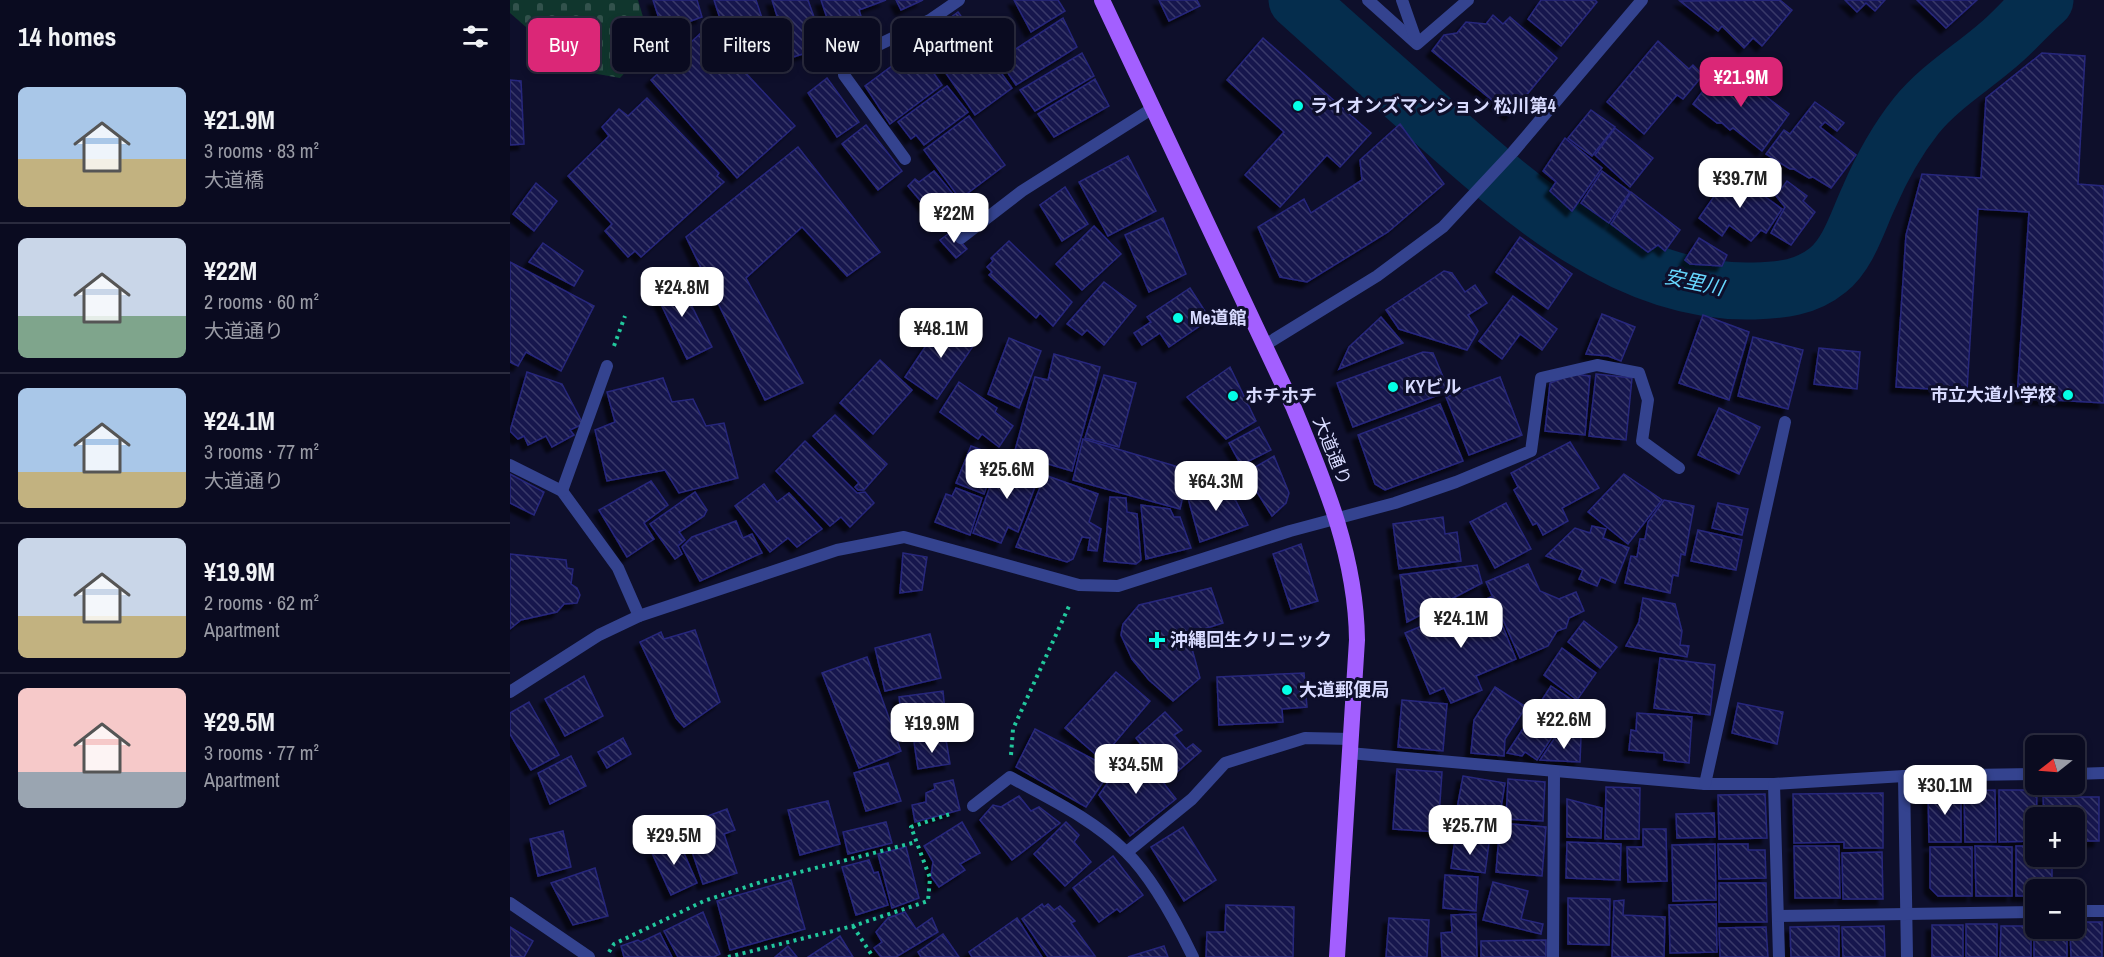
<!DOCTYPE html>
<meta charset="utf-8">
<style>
:root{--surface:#0a0b20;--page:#18192d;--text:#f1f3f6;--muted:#999ba5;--line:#2a2b3e;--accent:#db2777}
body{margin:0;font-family:"Archivo Narrow","Noto Sans JP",sans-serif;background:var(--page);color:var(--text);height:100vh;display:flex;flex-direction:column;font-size:22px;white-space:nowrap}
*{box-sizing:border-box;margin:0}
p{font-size:20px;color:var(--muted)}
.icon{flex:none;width:33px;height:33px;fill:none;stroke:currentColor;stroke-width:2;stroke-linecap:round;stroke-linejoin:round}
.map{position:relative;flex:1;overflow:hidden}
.panel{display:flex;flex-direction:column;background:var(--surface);width:510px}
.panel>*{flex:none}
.banner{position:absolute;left:18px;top:18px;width:570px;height:54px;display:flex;gap:12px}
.needle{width:39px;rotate:253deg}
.tools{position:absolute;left:1515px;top:735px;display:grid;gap:12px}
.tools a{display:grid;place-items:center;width:60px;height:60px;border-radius:9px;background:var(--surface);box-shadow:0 3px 9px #0003,0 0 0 2px var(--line);font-size:30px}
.price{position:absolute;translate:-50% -51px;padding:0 14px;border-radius:12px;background:#fff;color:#222;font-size:20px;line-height:39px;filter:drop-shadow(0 2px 3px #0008)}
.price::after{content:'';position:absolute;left:50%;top:36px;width:18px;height:14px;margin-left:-9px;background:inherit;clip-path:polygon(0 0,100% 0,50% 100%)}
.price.current{background:var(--accent);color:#fff}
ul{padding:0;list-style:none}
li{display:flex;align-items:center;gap:18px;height:150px;padding:0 18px}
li+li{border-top:2px solid var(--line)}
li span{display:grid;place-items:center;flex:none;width:168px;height:120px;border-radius:9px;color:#555}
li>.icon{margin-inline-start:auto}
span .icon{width:72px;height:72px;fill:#fffc;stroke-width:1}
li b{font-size:26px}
h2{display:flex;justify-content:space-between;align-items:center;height:72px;padding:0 18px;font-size:26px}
.pill{padding:0 21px;border-radius:9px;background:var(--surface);box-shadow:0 3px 9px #0003,0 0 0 2px var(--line);font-size:21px;line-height:54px}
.pill.current{background:var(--accent);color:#fff}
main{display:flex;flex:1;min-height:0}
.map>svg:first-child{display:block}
.cemetery{fill:url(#cemetery-stones)}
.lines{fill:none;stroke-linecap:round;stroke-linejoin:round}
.river{stroke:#052d4d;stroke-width:57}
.building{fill:url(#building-back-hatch);stroke:#27277c;stroke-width:1.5;filter:url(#shadow)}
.path{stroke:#22c89d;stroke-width:4;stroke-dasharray:3 4.5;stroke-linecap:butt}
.service{stroke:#34438f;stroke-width:12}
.minor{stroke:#34438f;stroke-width:12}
.tertiary{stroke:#34438f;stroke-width:12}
.primary{stroke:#a35fff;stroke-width:16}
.poi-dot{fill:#04ffe6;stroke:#0e0f2b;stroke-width:2}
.labels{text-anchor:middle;stroke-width:6;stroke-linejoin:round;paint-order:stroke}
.poi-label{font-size:18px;font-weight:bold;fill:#d8dbff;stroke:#0e0f2b;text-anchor:start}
.street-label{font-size:18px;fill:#d8dbff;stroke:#0e0f2b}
.water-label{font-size:20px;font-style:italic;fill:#66d7ff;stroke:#0e0f2b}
</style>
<main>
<section class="panel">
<h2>14 homes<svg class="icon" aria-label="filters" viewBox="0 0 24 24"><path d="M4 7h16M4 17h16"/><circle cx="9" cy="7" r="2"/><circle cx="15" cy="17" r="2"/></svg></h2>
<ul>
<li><span style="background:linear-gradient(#a9c7e8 60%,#c2b280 0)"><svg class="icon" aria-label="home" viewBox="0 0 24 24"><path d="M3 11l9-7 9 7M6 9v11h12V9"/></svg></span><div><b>¥21.9M</b><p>3 rooms · 83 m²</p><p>大道橋</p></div></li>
<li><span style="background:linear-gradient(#c9d6e8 65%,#7fa58c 0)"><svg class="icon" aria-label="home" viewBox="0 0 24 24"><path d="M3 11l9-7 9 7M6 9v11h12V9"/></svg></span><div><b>¥22M</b><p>2 rooms · 60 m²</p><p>大道通り</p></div></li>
<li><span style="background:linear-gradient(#a9c7e8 70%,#c2b280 0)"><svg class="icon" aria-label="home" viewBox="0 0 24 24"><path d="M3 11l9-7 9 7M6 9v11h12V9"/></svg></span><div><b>¥24.1M</b><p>3 rooms · 77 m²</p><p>大道通り</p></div></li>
<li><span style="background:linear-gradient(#c9d6e8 65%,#c2b280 0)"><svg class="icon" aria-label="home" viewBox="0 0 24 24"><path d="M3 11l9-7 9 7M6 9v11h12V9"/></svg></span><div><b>¥19.9M</b><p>2 rooms · 62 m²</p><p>Apartment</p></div></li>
<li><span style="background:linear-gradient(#f6c9c9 70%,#9aa5b1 0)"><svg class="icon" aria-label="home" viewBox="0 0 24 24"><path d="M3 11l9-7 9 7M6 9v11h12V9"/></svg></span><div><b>¥29.5M</b><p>3 rooms · 77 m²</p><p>Apartment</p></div></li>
</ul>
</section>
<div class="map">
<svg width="1594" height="957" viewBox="0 0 1594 957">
<defs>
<pattern id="cemetery-stones" width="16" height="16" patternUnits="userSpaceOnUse" patternTransform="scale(1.5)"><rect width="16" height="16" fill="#10362d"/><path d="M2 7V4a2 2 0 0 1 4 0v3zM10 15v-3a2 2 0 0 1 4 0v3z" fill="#32524c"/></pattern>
<pattern id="building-back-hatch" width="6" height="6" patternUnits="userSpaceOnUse" patternTransform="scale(1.5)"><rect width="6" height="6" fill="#18184e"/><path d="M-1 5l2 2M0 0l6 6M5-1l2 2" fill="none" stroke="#393969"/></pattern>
<filter id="shadow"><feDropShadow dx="-5.5" dy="5.5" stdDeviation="1.5" flood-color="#0009"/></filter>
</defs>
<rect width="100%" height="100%" fill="#0e0f2b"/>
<polygon class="cemetery" points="0,0 128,0 141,44 110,78 65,70 0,13"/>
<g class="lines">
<path class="river" d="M787 0C829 38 871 75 913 112 1004 193 1113 295 1244 291 1272 290 1296 288 1318 270 1339 253 1348 220 1359 197 1371 169 1387 140 1406 116 1431 85 1467 65 1496 38 1509 26 1521 12 1535 0"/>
</g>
<g class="building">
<polygon points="143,0 187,0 192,17 153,31"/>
<polygon points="204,0 246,0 253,21 215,34"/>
<polygon points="262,0 298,0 311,37 305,39 309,49 280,58"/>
<polygon points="311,0 376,0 349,10 358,38 327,48"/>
<polygon points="386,0 413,0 391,10"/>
<polygon points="504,0 548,0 555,11 521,32"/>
<polygon points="649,0 687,0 690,6 659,21"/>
<polygon points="1031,0 1085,0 1087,2 1051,46 1018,19"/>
<polygon points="1270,0 1282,10 1252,46 1243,38 1234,48 1212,26 1208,31 1170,1"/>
<polygon points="1335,0 1375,0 1365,11 1356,3 1347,12"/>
<polygon points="1407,0 1467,0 1436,28"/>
<polygon points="448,12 502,88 465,115 412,39"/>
<polygon points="983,15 993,24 1000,17 1047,58 1000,115 922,51 934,35 947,33 956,22 976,24"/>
<polygon points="553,18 567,47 506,85 489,60"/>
<polygon points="195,29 285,126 227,178 141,80"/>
<polygon points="753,38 861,133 830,167 817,155 770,207 735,175 774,132 717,80"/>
<polygon points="1148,41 1179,69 1183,65 1193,75 1173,99 1167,95 1134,134 1097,102"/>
<polygon points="406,48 432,85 380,124 355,86"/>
<polygon points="572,53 584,76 525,111 510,90"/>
<polygon points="1532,53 1575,56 1568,184 1594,186 1594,403 1507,398 1519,212 1468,209 1457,391 1386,387 1396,235 1412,174 1471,178 1476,98"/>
<polygon points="1213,64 1279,114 1252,151 1223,128 1220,130 1212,123 1207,123 1183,104"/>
<polygon points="317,78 349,122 327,137 298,93"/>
<polygon points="585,79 599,106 544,137 528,114"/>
<polygon points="0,80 11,81 14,144 0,145"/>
<polygon points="437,86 458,112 414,145 406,135 401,139 388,122"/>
<polygon points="137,98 209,173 207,176 214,182 131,257 125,251 118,257 95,231 102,224 58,176 99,136 92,127 109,109 118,116"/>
<polygon points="1305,102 1334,123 1327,131 1315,122 1310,127 1346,155 1321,188 1303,177 1299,178 1284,169 1280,169 1256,154 1274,130 1280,134"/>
<polygon points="1081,110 1105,127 1082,156 1058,138"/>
<polygon points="459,116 495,165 450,199 414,150"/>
<polygon points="890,124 934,184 878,232 797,282 770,277 748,227 794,199 801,213 852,180 850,160"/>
<polygon points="356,125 392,171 368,190 332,144"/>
<polygon points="1105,128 1143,158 1120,187 1085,155"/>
<polygon points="1055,138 1092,168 1062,211 1040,191 1046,182 1033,171"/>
<polygon points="288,147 370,252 337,276 292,227 236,278 293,383 255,400 176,237"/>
<polygon points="618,156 646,211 598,236 569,182"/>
<polygon points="424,171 448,200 424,217 398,186 405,179 409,182"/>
<polygon points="1092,171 1120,192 1099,223 1071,203"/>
<polygon points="1221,172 1272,209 1256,233 1251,230 1241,241 1219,225 1212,236 1189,218"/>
<polygon points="1277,181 1297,196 1293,201 1305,212 1281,245 1261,233 1275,207 1266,196"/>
<polygon points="26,183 47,201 24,231 3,214"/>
<polygon points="555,187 578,224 552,241 530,205"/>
<polygon points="1121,192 1170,230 1155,251 1148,245 1138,252 1101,224"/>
<polygon points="653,218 676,274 639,292 615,235"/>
<polygon points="584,226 611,254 572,290 546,264"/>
<polygon points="442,231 457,249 446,258 430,240"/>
<polygon points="1010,237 1062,274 1038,309 986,272"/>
<polygon points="1189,238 1217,255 1212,266 1180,264 1175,260"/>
<polygon points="499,241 562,302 543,326 530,313 526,318 479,275 482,272 477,267 483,261 481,258"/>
<polygon points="33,243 73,271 64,286 19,262"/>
<polygon points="0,262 84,306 51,371 16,352 8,366 0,362"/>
<polygon points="934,271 942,273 955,292 965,285 977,303 958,315 968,331 957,350 889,329 876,310"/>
<polygon points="167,276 202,347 177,359 143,287"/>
<polygon points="594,282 626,306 594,345 577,330 572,335 557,324"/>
<polygon points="680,288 700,319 659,347 650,333 632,345 624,333 641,322 637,317"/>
<polygon points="1003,296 1047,329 1032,350 1010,334 992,359 969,341"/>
<polygon points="1092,314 1125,327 1111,361 1098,356 1076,354"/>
<polygon points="1193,315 1239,332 1219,400 1169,383"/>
<polygon points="871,317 893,343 829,369 839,347"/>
<polygon points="431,323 442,330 447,323 468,339 427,399 395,377"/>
<polygon points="1243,337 1293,350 1278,409 1228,396"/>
<polygon points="499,338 531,351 509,408 478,394"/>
<polygon points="1309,348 1350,352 1347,389 1304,384"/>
<polygon points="913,352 923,353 939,391 843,427 827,383"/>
<polygon points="544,354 590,367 562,471 504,454 525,377 538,380"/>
<polygon points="370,360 402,390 363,434 330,403"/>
<polygon points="720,367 746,421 716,439 677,397"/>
<polygon points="17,372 52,384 73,424 60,430 64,435 42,447 36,436 18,445 14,436 8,439 0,431"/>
<polygon points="1064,374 1080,376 1075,435 1035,431 1040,383"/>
<polygon points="1086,374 1122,378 1116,440 1079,436"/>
<polygon points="594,375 626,383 609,447 575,438"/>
<polygon points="990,377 1012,435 959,455 936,397"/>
<polygon points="153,378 162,402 183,399 196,426 214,423 228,478 169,493 155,470 97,481 85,430 105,422 97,392"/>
<polygon points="449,382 487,408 485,412 503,426 489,447 472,434 468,439 430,412"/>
<polygon points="930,404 953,461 875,490 865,484 848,435"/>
<polygon points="1209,408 1250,427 1229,474 1188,455"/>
<polygon points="325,415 377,464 354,490 348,490 345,487 349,483 303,436"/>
<polygon points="749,427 761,450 731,465 719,443"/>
<polygon points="573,439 679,470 670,509 563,480"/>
<polygon points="295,441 347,493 355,492 364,503 340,527 331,517 320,526 266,471"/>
<polygon points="1060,442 1089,488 1052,508 1058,521 1033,535 1027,523 1023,525 1004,490 1008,487 1001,473"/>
<polygon points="461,446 488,456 474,494 446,483"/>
<polygon points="764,456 779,493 776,503 762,516 735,473"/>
<polygon points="491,457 531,471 508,532 498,527 491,543 463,533"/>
<polygon points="0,474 34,492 24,515 0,503"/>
<polygon points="1114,474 1152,500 1118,544 1078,512"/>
<polygon points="535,475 588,494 579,522 591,529 587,551 578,550 580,538 572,537 563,559 557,562 506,547"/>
<polygon points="141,481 158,505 134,523 144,539 117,557 89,510"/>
<polygon points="716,481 738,525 690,542 678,498"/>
<polygon points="254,484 267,502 279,493 312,529 287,547 278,538 260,552 225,506"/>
<polygon points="446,488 472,498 460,535 425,522 436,494 442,496"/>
<polygon points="185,492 197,510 194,516 169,532 175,540 168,546 172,554 165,559 140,524"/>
<polygon points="600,497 616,498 617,512 627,514 631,560 626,564 594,561"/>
<polygon points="1154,500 1184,506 1175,555 1171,554 1168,576 1163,575 1160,593 1115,583 1121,556 1127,557 1130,539 1135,539 1138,522"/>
<polygon points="996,503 1021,549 985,568 960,522"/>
<polygon points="1208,503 1238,509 1232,535 1202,528"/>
<polygon points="631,505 660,509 664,517 670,517 681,548 636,559"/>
<polygon points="933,517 935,534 947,532 951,561 889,569 883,524"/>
<polygon points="226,521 233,538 242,534 252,553 190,581 172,547 182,537"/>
<polygon points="1082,526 1096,529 1093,538 1119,548 1105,583 1091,577 1087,586 1069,579 1073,570 1036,556 1065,528 1080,533"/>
<polygon points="1188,530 1232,540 1226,570 1181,561"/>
<polygon points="791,544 808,601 781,609 763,554"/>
<polygon points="393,553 417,557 412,590 390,593"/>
<polygon points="0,554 56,560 57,568 63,569 61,584 67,588 70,595 67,603 54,604 47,612 11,620 0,629"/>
<polygon points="1018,564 1030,591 1049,599 1066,592 1074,611 1059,618 1056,628 1047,631 1038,646 1010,658 976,582"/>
<polygon points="967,565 972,583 897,622 890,575"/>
<polygon points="701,588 713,623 678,634 690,678 663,701 639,680 622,659 611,635 613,624 629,605"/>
<polygon points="981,597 1006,659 966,676 972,690 941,703 934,688 920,694 895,633"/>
<polygon points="1133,598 1165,604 1172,631 1170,645 1179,646 1177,657 1116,646 1129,622"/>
<polygon points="1074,621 1107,647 1090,668 1058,642"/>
<polygon points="185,630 210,702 174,727 166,718 130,642 151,632 154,639"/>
<polygon points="420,634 431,678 375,691 365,648"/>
<polygon points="1052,648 1086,673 1067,700 1034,675"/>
<polygon points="357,657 391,751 349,768 312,673"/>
<polygon points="1150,658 1205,665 1200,715 1144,708"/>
<polygon points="606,672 640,701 591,759 555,728"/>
<polygon points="794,673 797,707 772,709 773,722 709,725 707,677"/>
<polygon points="74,676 93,716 55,736 35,699"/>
<polygon points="1041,686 1065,702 1027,760 1015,752 1012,756 997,753"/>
<polygon points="985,687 1016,707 995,739 994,756 961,753 964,720"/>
<polygon points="433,691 437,732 394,735 389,697"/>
<polygon points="892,700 937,704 933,751 888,747"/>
<polygon points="19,702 49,755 21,770 0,734 0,713"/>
<polygon points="1228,703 1273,712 1267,744 1222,733"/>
<polygon points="655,712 672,730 664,735 676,749 683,744 691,751 659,779 626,738"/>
<polygon points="1127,713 1182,717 1179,763 1154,760 1154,753 1119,750 1121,730 1126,731"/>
<polygon points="525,729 602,769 576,807 506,767"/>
<polygon points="1046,736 1071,737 1070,762 1030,760"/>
<polygon points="113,738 121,754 97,768 88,752"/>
<polygon points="436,739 440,764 408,769 404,742"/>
<polygon points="630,753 666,799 620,836 589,795 601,778"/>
<polygon points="61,756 76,786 40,804 28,773"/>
<polygon points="378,763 391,801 356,811 344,773"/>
<polygon points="887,769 932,772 928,832 883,829"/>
<polygon points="953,776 995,783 986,838 943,830"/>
<polygon points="998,779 1035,782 1033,821 996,819"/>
<polygon points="443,780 450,810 405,822 402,805 416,802 416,793 425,789 424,784"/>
<polygon points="1096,787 1130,788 1129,839 1095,839"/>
<polygon points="1418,790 1451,790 1451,842 1419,842"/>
<polygon points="1485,790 1486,842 1455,842 1454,791"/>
<polygon points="1489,790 1527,790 1526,841 1489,842"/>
<polygon points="1373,793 1373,848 1334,848 1334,842 1284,843 1283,794"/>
<polygon points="1255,794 1257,838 1209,839 1208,795"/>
<polygon points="509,796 521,811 529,807 550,823 502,860 470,820 483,805 491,807"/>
<polygon points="1533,797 1589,797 1589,841 1564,841 1564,818 1534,818"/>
<polygon points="1057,799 1092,808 1091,838 1057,837"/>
<polygon points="318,801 330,844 290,855 278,810"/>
<polygon points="217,809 225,830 214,834 227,873 193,884 173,825"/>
<polygon points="1204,813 1205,837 1167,838 1166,814"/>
<polygon points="376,822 382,843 338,854 333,832"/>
<polygon points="452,822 470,853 450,864 455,870 429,887 421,876 423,862 414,846"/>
<polygon points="556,822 569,835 564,842 581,862 555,886 524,854"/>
<polygon points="990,823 1036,827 1032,876 986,872"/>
<polygon points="673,827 706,880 674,901 641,847"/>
<polygon points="1133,829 1156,829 1157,881 1118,882 1117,847 1133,847"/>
<polygon points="53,831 61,867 28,876 20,839"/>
<polygon points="166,835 187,883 161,895 142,853 155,849 153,841"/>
<polygon points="945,839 979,843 975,873 941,868"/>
<polygon points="1057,842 1111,844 1110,880 1056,878"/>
<polygon points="1205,844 1206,900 1163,901 1162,845"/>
<polygon points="1208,844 1238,844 1238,850 1255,850 1256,878 1209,879"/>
<polygon points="1284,846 1329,846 1330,898 1285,898"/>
<polygon points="1465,846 1502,847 1502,896 1466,896"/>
<polygon points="1506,846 1526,846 1526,856 1542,856 1542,890 1526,890 1526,896 1506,896"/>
<polygon points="396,847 409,898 382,908 368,854"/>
<polygon points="1420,847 1462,847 1462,896 1428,896 1420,888"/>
<polygon points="1372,852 1373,899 1333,899 1332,853"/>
<polygon points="603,856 633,895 610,912 607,909 589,922 563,888"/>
<polygon points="359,860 364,873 368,872 378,905 346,915 332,867"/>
<polygon points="85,868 98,916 63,925 41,883"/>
<polygon points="935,875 968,877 966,911 933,908"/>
<polygon points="281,880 295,929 220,950 207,901"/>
<polygon points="983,882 1018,891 1011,919 1033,924 1031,934 973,920"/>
<polygon points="1209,883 1256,883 1257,922 1209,922"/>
<polygon points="1058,898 1100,899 1099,945 1058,944"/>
<polygon points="1114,900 1113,915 1155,917 1154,957 1102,957 1104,901"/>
<polygon points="532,904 534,907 538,904 544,910 550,906 565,921 561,923 585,956 538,957 512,919"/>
<polygon points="1206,904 1207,952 1160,953 1159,905"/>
<polygon points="716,905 784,907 783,957 696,957 697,932 715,932"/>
<polygon points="193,912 210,954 204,957 168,957 154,931"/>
<polygon points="395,912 406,929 422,918 428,932 386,957 371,957 364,948 372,942 366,932 378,918"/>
<polygon points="966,914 967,957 932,957 931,933 942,932 941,915"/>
<polygon points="507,918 532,957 462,957 459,952"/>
<polygon points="879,918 919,920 917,957 876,957"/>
<polygon points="1564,922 1592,922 1592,957 1561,957 1560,928 1564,928"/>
<rect x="1456" y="924" width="31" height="33"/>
<polygon points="1524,924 1526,928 1557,928 1557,957 1524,957"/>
<rect x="1422" y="925" width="31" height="32"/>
<polygon points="1329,926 1329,957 1281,957 1280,927"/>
<polygon points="1374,926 1375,957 1333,957 1332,927"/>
<polygon points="1491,926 1521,926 1521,957 1490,957"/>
<polygon points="0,927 23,941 14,957 0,957"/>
<polygon points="1256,927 1258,957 1210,957 1209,928"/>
<polygon points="150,933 162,957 114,957 111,946 128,940 131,942"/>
<polygon points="433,934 449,957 411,957 408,952"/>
<polygon points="330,936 343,957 298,957"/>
<polygon points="1036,940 1036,957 971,957 971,941"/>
<polygon points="278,946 287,957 265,957"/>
<polygon points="654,946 658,957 618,957"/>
</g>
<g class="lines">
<g class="path">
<polyline points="104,346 115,316"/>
<polyline points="501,755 503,729 560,604"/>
<polyline points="343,926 363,957"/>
<polyline points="99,952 104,944 194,901 251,882 406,842"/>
<polyline points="218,957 343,926 418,901 420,878 401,827 443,813"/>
</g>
<polyline class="service" points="451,238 512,191 643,108"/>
<g class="minor">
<polyline points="858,0 907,44 958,0"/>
<polyline points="892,0 907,43"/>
<polyline points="395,159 334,75 335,61 420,20 449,0"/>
<polyline points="0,465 52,491 108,568 129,616"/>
<polyline points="52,491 97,366"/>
<polyline points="0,692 89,635 129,616 327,550 394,537 569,585 608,586 780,531 885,503 946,482 1021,451 1031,378 1087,365 1129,373 1138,400 1132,441 1169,468"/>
<polyline points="839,753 1195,784 1264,784 1394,776 1526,774"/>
<polyline points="1564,774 1594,773"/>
<polyline points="1394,776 1397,957"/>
<polyline points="1195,784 1275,422"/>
<polyline points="1264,784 1269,957"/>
<path d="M463 806 500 777C540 799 583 819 616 852 642 877 667 924 683 957"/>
<polyline points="617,852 682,799 715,763 795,738 841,739"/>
<polyline points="0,903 79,957"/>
<polyline points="1564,911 1594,911"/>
<polyline points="1268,916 1526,912"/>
<polyline points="1043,957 1044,772"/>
</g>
<polyline class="tertiary" points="755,345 867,276 933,227 1003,152 1132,0"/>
<path class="primary" d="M592 0 783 406C815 483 846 556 847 640L827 957"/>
</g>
<g class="poi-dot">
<circle cx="788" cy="106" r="6"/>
<circle cx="668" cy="318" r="6"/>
<circle cx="883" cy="387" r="6"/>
<circle cx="1558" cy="395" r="6"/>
<circle cx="723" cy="396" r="6"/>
<path d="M644 631h6v6h6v6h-6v6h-6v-6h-6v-6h6z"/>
<circle cx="777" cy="690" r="6"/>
</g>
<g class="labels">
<g class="poi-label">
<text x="800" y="112">ライオンズマンション 松川第4</text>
<text x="680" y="324">Me道館</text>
<text x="895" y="393">KYビル</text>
<text x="1546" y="401" text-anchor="end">市立大道小学校</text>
<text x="735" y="402">ホチホチ</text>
<text x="660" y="646">沖縄回生クリニック</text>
<text x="789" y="696">大道郵便局</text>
</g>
<g class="street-label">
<text transform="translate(822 451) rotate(68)" y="6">大道通り</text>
</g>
<g class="water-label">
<text transform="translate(1184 282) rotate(12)" y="7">安里川</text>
</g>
</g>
</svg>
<div class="tools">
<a><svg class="needle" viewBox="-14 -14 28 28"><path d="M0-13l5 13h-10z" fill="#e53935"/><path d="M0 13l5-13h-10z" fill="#999ba5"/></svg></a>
<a>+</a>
<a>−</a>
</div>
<b class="price current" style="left:1231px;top:108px">¥21.9M</b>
<b class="price" style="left:1230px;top:209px">¥39.7M</b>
<b class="price" style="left:444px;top:244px">¥22M</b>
<b class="price" style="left:172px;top:318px">¥24.8M</b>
<b class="price" style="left:431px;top:359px">¥48.1M</b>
<b class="price" style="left:497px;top:500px">¥25.6M</b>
<b class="price" style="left:706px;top:512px">¥64.3M</b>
<b class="price" style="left:951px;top:649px">¥24.1M</b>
<b class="price" style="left:1054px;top:750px">¥22.6M</b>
<b class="price" style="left:422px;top:754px">¥19.9M</b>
<b class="price" style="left:626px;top:795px">¥34.5M</b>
<b class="price" style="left:1435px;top:816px">¥30.1M</b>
<b class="price" style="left:960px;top:856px">¥25.7M</b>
<b class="price" style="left:164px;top:866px">¥29.5M</b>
<div class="banner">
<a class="pill current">Buy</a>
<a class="pill">Rent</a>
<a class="pill">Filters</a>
<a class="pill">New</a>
<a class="pill">Apartment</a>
</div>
</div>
</main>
